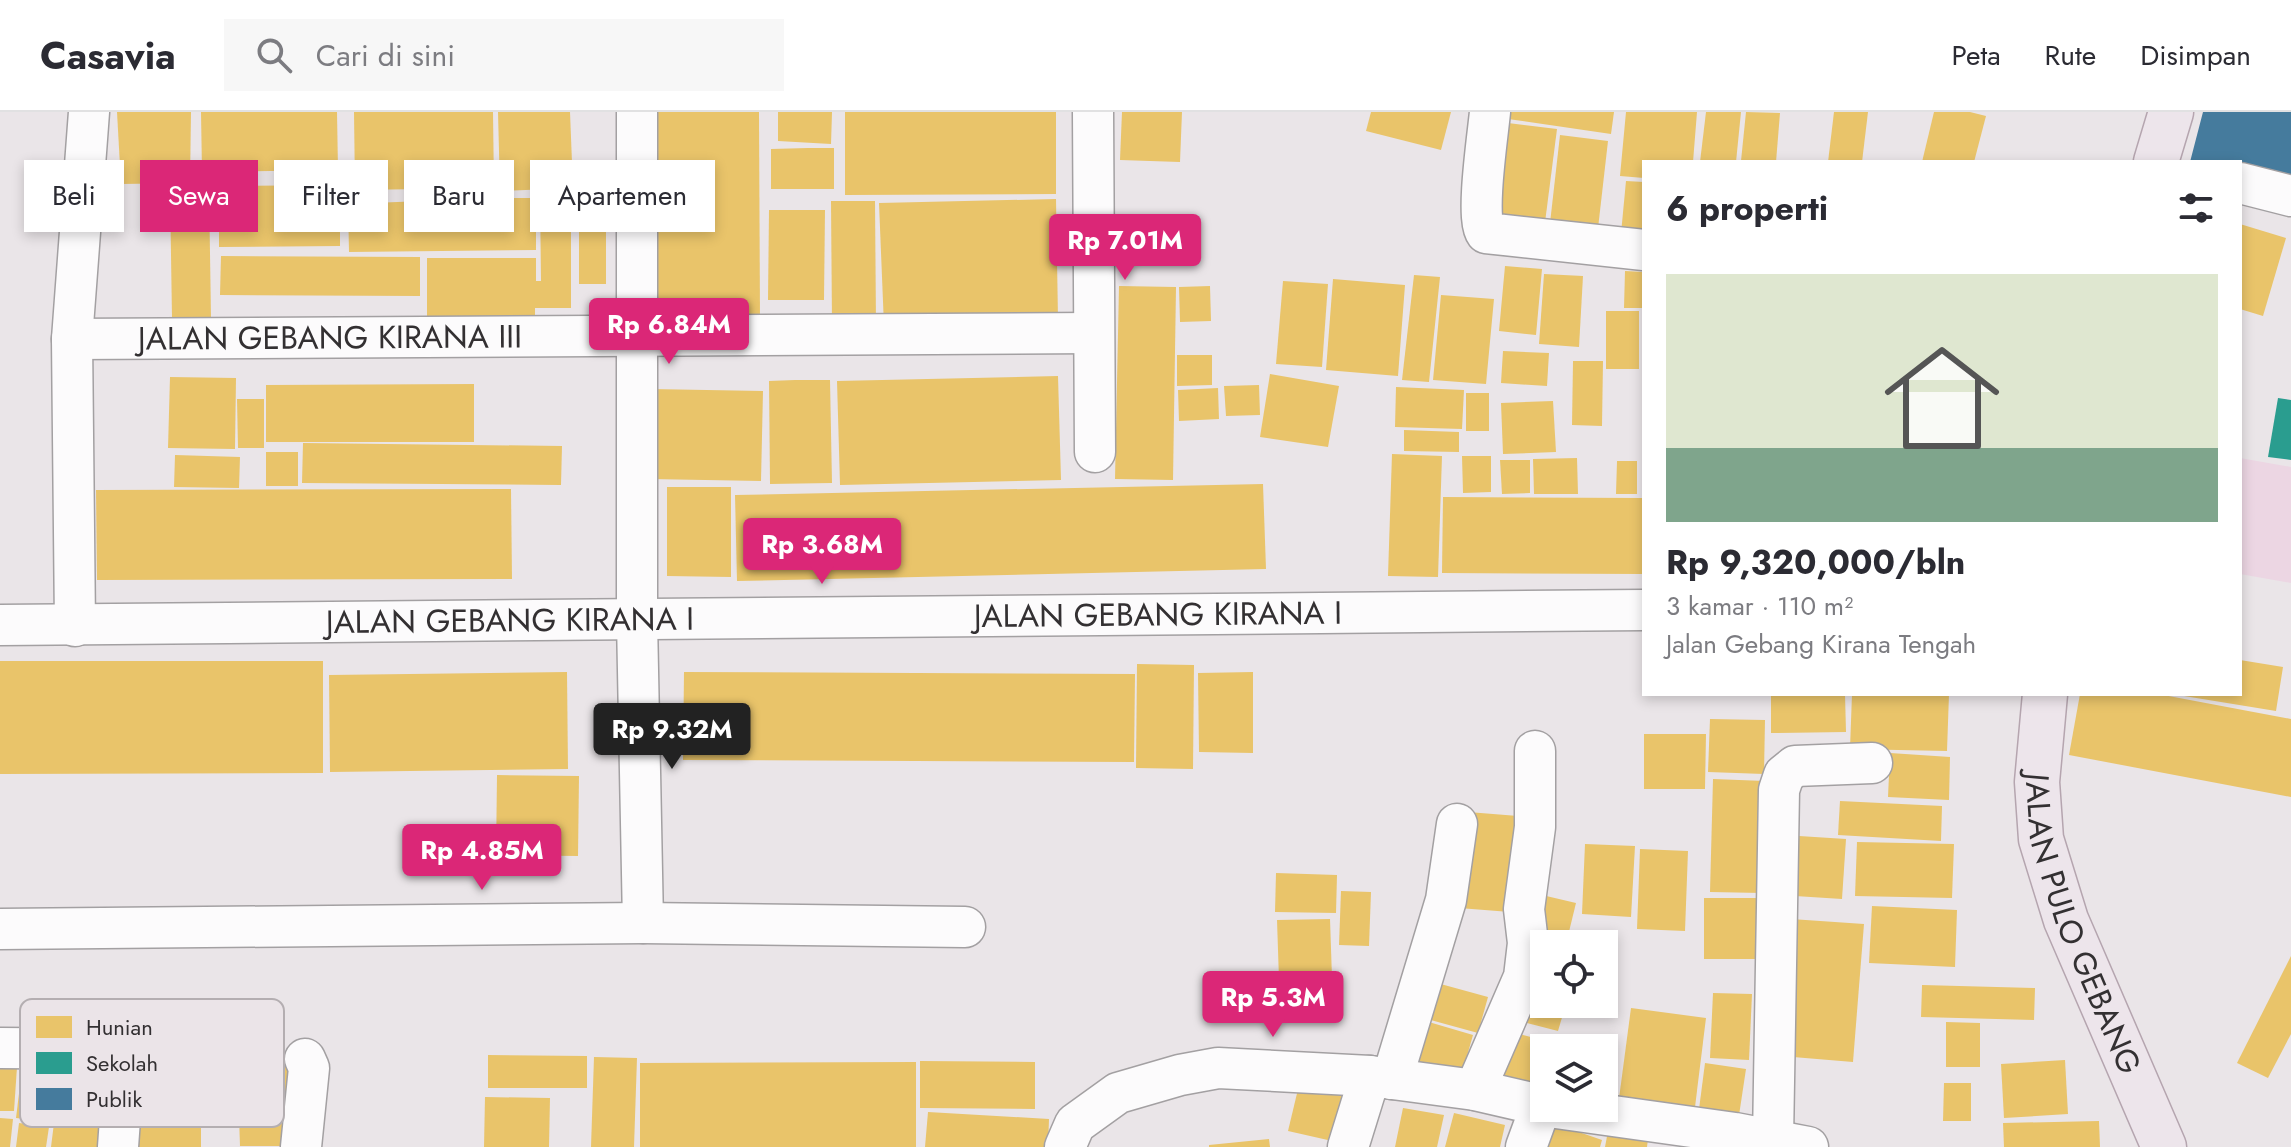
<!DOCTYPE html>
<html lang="id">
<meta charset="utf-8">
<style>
:root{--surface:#fff;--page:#f7f7f7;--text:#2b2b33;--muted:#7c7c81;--line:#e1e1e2;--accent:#db2777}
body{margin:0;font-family:Jost,sans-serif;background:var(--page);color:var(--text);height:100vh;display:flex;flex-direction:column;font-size:30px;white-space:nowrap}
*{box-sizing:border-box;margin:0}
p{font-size:26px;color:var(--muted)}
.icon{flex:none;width:44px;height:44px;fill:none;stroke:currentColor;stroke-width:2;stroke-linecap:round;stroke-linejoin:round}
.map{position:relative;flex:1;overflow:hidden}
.drawer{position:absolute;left:1642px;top:48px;width:600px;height:536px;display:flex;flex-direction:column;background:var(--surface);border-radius:0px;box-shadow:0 4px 12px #0003}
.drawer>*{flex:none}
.hud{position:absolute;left:24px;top:48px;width:760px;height:72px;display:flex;gap:16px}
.buttons{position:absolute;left:1530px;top:818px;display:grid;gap:16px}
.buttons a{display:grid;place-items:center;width:88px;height:88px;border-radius:0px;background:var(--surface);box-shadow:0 4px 12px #0003;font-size:40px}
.price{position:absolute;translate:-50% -68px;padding:0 18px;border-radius:8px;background:var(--accent);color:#fff;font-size:26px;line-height:52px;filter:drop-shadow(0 2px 4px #0008)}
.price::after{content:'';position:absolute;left:50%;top:48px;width:24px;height:18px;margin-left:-12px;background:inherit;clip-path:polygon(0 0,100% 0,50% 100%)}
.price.active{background:#222;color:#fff}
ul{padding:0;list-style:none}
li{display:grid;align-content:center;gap:16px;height:424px;padding:0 24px}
li span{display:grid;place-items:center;height:248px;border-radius:0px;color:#555}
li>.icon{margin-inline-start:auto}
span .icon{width:144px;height:144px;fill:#fffc;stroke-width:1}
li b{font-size:34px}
h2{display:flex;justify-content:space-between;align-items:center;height:96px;padding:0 24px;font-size:34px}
.chip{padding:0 28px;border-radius:0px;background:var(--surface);box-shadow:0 4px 12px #0003;font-size:28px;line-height:72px}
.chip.active{background:var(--accent);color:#fff}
header{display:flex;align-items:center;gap:48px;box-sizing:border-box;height:112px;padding:0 40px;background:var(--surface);border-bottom:2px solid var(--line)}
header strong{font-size:38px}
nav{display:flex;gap:44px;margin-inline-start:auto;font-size:28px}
.search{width:560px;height:72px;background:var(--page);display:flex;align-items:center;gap:20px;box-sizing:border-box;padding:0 28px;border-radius:0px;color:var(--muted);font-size:30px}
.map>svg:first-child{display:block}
.green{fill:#ecd6e3}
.homes{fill:#e9c46a}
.schools{fill:#2a9d8f}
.public{fill:#457b9d}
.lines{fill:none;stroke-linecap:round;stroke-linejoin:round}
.minor-casing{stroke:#a3a0a2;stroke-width:43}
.major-casing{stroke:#b5a5af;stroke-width:47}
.minor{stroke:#fcfbfc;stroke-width:40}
.major{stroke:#ede5eb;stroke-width:44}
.labels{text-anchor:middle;stroke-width:8;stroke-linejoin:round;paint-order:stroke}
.street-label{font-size:32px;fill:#333032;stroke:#ebe4e8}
.key{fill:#ebe4e8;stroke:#b4aeb1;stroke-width:2}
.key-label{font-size:22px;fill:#333032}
</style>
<header>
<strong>Casavia</strong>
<div class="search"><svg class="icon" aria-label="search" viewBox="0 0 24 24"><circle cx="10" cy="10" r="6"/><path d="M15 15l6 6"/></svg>Cari di sini</div>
<nav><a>Peta</a><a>Rute</a><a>Disimpan</a></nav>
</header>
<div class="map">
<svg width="2291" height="1035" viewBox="0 0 2291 1035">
<rect width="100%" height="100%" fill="#eae5e8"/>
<polygon class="green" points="2240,346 2291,355 2291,471 2240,462"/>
<g class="homes">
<polygon points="117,0 191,0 190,71 121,72"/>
<polygon points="201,0 337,0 338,58 202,60"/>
<polygon points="354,0 493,0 494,76 355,78"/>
<polygon points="498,0 570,0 573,76 500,79"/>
<polygon points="647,0 759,0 760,208 648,208"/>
<polygon points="778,0 832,0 831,32 778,29"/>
<polygon points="845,0 1056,0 1056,82 845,83"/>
<polygon points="1122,0 1182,0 1180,50 1120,48"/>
<polygon points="1371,0 1451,0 1441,38 1366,19"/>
<polygon points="1509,0 1614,0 1611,22 1508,7"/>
<polygon points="1626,0 1697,0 1693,50 1644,50 1644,66 1620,64"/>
<polygon points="1706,0 1741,0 1736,50 1700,50"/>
<polygon points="1746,0 1780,1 1776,50 1741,49"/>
<polygon points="1834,0 1868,0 1862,50 1828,50"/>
<polygon points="1934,0 1970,0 1986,4 1974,50 1922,50"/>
<polygon points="1500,10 1557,17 1543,126 1486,119"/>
<polygon points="1560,23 1608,29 1597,125 1549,120"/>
<polygon points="808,36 834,36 834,77 771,77 771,37"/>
<polygon points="1626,69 1644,70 1644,135 1620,132"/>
<polygon points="340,73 340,134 219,135 219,74"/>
<polygon points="209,76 211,206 172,207 170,77"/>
<polygon points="540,84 571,84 571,196 535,196 535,214 427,213 427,146 536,146 536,169 541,169"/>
<polygon points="496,86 536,86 536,138 349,140 348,92"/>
<polygon points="1056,87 1058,207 884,214 879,91"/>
<polygon points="831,89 875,89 876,212 832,212"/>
<rect x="579" y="91" width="27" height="81"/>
<polygon points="769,98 825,98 824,188 768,188"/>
<polygon points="2240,112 2286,126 2263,204 2240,197"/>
<polygon points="221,144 420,145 420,184 220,183"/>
<polygon points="1505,154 1542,157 1536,223 1499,219"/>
<polygon points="1625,159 1644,160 1644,196 1624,196"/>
<polygon points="1544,162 1583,164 1579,235 1539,232"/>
<polygon points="1414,163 1440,165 1429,270 1402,268"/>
<polygon points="1333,167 1405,173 1398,264 1326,258"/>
<polygon points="1283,169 1328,172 1322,255 1276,252"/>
<polygon points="1119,174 1176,175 1173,368 1115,367"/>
<polygon points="1210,174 1211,209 1180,210 1179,175"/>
<polygon points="1441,183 1494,187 1486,272 1433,268"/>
<rect x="1606" y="199" width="33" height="58"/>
<polygon points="1503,239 1549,241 1547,274 1501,271"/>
<polygon points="1177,243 1212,243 1212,273 1177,274"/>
<polygon points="1573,249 1603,249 1602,314 1572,313"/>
<polygon points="1270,262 1339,274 1328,335 1260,325"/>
<polygon points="1058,264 1061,368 840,373 837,269"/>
<polygon points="170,265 236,266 235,337 168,336"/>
<polygon points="795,268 830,268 832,371 770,372 769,269"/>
<polygon points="474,272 474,330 266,330 266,273"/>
<polygon points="1259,273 1260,303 1226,304 1224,274"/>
<polygon points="1396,275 1464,278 1462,317 1395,315"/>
<polygon points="1218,276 1219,307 1179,309 1178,278"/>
<polygon points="650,277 763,279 761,369 649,367"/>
<rect x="1466" y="281" width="23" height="38"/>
<polygon points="237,287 264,287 264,336 238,336"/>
<polygon points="1553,289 1556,340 1503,342 1501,291"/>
<polygon points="1404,318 1459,320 1459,340 1404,339"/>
<polygon points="303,331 562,334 561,373 302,371"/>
<rect x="266" y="340" width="32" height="34"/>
<polygon points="1392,342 1442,344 1438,465 1388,464"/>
<polygon points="175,343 240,345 239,376 174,375"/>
<polygon points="1462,344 1491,344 1491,380 1463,381"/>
<polygon points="1577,346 1578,382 1534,382 1533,347"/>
<polygon points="1500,348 1530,348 1530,381 1502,382"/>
<polygon points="1617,349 1637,349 1637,382 1616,382"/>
<polygon points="1263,372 1266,457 737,469 735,383"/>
<polygon points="667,375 731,375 731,465 667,464"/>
<polygon points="511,377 512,467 97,468 96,378"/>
<polygon points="1443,385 1644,386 1644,462 1442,461"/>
<polygon points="2240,548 2283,555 2276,599 2184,584 2240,582"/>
<polygon points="0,549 323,549 323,661 0,662"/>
<polygon points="1137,552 1194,553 1193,657 1136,656"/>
<polygon points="567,560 568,657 330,660 329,563"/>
<polygon points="684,560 1135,562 1134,650 683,648"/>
<polygon points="1253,560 1253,641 1199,640 1198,561"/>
<polygon points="1771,582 1845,582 1846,620 1771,621"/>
<polygon points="1852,582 1949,582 1947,639 1850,637"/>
<polygon points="2080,582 2158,582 2291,607 2291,685 2069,643"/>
<polygon points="1710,607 1765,608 1764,662 1708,660"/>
<polygon points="1644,622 1706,622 1705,677 1644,677"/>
<polygon points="1890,641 1950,645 1949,688 1888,685"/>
<polygon points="497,663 579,664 578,744 496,743"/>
<polygon points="1713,667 1765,669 1762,781 1710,780"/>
<polygon points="1840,689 1942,694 1941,729 1838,723"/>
<polygon points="1468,700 1518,704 1510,800 1459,796"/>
<polygon points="1799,724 1846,727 1842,787 1795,784"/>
<polygon points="1857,730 1954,732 1952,786 1855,784"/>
<polygon points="1585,732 1635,734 1631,805 1582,802"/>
<polygon points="1640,737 1688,739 1685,819 1637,817"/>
<polygon points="1276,761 1337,763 1336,801 1275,800"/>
<polygon points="1341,779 1371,780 1369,834 1339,833"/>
<polygon points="1542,783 1576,791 1566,832 1552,832 1531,827"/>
<rect x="1704" y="786" width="66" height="61"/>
<polygon points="1872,794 1957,798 1955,855 1869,851"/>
<polygon points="1330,807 1332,866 1279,868 1277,808"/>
<polygon points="1791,807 1864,812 1853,950 1781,944"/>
<polygon points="2291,844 2291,922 2268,966 2237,951"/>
<polygon points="1544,856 1544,892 1566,892 1558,919 1515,908"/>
<polygon points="1437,871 1488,885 1478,921 1427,907"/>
<polygon points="1922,873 2035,876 2034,908 1921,905"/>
<polygon points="1713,881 1752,882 1749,948 1710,946"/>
<polygon points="1631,896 1706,906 1694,1003 1618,994"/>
<polygon points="1422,908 1473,923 1459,972 1408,957"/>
<polygon points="1946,910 1980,911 1980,955 1946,955"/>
<polygon points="1503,918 1558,932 1558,924 1599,928 1598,936 1544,936 1544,984 1488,975"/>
<polygon points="488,943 587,944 587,976 488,976"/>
<polygon points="594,945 637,946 634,1035 591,1035"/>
<polygon points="208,947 291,947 290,998 207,997"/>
<polygon points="2065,948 2068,1002 2004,1006 2001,952"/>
<polygon points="920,949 1035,950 1035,997 920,996"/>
<polygon points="916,950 916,1035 640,1035 640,951"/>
<polygon points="1705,951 1746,957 1738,1010 1698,1005"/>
<polygon points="0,954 17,955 14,999 0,999"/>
<polygon points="22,957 50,959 44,1009 16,1006"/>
<polygon points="1944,971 1971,971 1971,1009 1943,1009"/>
<polygon points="1299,973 1352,985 1341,1031 1288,1019"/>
<polygon points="201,979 201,1035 136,1035 135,980"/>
<polygon points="485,985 550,986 549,1035 484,1035"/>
<polygon points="1403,996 1444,1003 1437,1035 1395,1035"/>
<polygon points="928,1000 1049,1007 1048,1035 925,1035"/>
<polygon points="1454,1001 1505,1013 1500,1035 1445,1035"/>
<polygon points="239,1005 283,1005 283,1034 240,1034"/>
<polygon points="0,1006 13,1007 10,1035 0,1035"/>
<polygon points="1544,1008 1602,1028 1600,1035 1535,1035"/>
<polygon points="2099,1009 2100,1035 2004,1035 2003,1011"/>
<polygon points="19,1011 49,1015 46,1035 16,1035"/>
<polygon points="54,1011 101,1016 99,1035 51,1035"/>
<polygon points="1608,1019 1648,1027 1647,1035 1605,1035"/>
<polygon points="1269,1027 1270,1035 1209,1035 1209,1033"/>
</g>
<polygon class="schools" points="2278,286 2291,288 2291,348 2268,345"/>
<polygon class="public" points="2203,0 2291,0 2291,79 2240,66 2240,50 2190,50"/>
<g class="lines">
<defs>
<g id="minor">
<polyline points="637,0 637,508 643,811"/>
<polyline points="1093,0 1095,340"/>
<path d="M1490 0C1488 22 1475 107 1486 121L1644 138"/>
<polyline points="2240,71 2291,84"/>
<path id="s1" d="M72 227 1093 221"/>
<path id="s2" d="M0 513 1644 498"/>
<polyline points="75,514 72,227 89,0"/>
<polyline points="0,817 643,811 965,815"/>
<polyline points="0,936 125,937 118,1035"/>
<polyline points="1392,967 1446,788 1457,712"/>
<polyline points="1475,978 1524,865 1528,831 1524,797 1535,715 1535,639"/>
<polyline points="1556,996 1735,1021 1808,1035"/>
<polyline points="1773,1028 1779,678 1784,663 1795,654 1872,651"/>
<polyline points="301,1035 309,956 305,947"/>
<polyline points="1065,1035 1075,1012 1118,981 1180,963 1218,956 1370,964 1475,978 1544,994"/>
<polyline points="1348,1035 1370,964"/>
<polyline points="1526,1035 1541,994"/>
</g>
<g id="major">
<polyline points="2156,50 2171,0"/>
<path id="s3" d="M2045 582 2037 670 2041 727 2066 808 2164 1035"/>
</g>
</defs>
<use href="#minor" class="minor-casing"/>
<use href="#major" class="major-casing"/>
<use href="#minor" class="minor"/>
<use href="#major" class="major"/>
</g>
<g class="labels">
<g class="street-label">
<text dy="11" stroke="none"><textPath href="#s1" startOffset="258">JALAN GEBANG KIRANA III</textPath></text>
<text dy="11" stroke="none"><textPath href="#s2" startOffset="1158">JALAN GEBANG KIRANA I</textPath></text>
<text dy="11" stroke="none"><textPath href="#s2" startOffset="510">JALAN GEBANG KIRANA I</textPath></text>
<text dy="11" stroke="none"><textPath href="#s3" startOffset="238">JALAN PULO GEBANG</textPath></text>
</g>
</g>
<rect x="20" y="887" width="264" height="128" rx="12" class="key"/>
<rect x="36" y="904" width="36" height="22" fill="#e9c46a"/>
<rect x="36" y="940" width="36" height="22" fill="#2a9d8f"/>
<rect x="36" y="976" width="36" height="22" fill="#457b9d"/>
<g class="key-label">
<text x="86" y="923">Hunian</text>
<text x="86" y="959">Sekolah</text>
<text x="86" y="995">Publik</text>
</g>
</svg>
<div class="buttons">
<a><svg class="icon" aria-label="locate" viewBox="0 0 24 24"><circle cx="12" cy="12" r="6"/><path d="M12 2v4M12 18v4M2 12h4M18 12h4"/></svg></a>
<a><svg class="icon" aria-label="layers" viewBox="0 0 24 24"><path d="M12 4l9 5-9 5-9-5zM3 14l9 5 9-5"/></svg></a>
</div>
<b class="price" style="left:1125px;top:170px">Rp 7.01M</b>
<b class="price" style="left:669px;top:254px">Rp 6.84M</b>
<b class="price" style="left:822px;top:474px">Rp 3.68M</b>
<b class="price active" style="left:672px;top:659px">Rp 9.32M</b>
<b class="price" style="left:482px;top:780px">Rp 4.85M</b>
<b class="price" style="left:1273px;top:927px">Rp 5.3M</b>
<div class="hud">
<a class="chip">Beli</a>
<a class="chip active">Sewa</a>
<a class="chip">Filter</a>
<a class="chip">Baru</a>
<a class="chip">Apartemen</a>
</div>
<section class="drawer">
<h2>6 properti<svg class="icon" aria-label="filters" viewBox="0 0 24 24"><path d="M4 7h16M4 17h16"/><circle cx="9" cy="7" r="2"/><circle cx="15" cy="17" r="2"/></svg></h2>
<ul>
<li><span style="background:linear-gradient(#dfe7d0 70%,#7fa58c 0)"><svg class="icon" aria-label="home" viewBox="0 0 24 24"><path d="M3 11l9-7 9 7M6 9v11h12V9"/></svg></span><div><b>Rp 9,320,000/bln</b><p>3 kamar · 110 m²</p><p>Jalan Gebang Kirana Tengah</p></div></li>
</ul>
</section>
</div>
